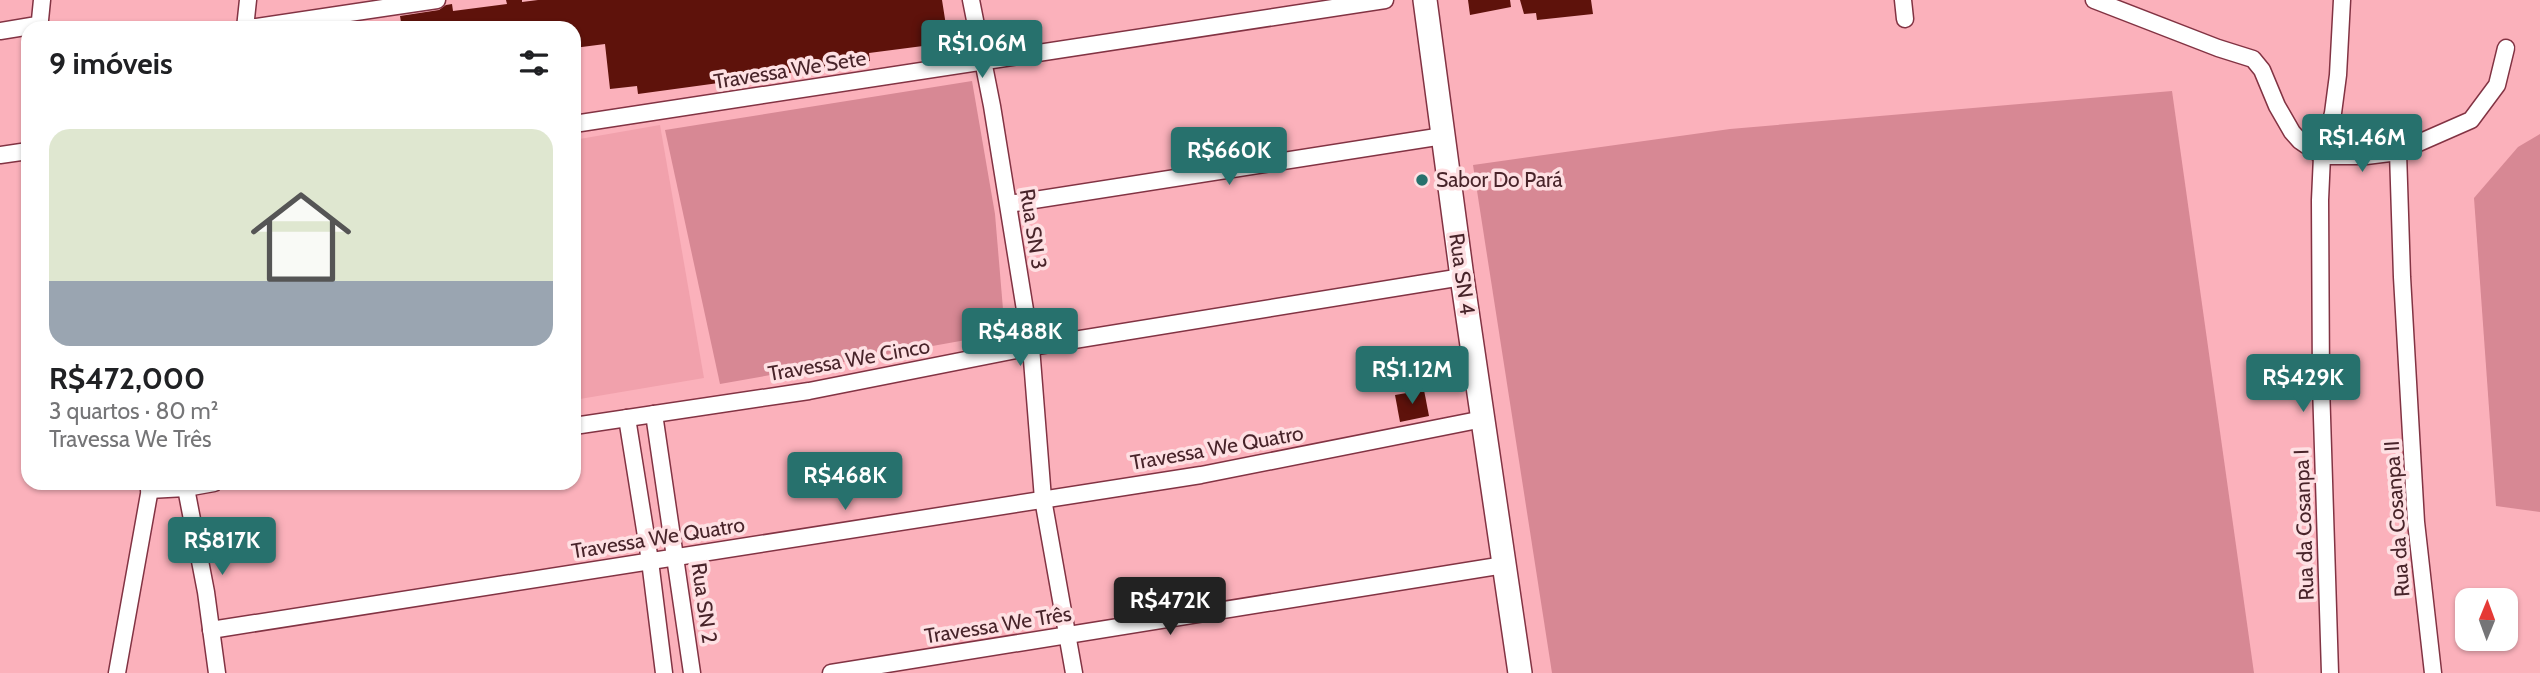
<!DOCTYPE html>
<html lang="pt">
<meta charset="utf-8">
<style>
:root{--surface:#fff;--page:#f6f6f6;--text:#202124;--muted:#757577;--accent:#27716d}
body{margin:0;font-family:Cabin,sans-serif;background:var(--page);color:var(--text);height:100vh;display:flex;flex-direction:column;font-size:26px;white-space:nowrap}
*{box-sizing:border-box;margin:0}
p{font-size:23px;color:var(--muted)}
.icon{flex:none;width:38px;height:38px;fill:none;stroke:currentColor;stroke-width:2;stroke-linecap:round;stroke-linejoin:round}
.map{position:relative;flex:1;overflow:hidden}
.drawer{position:absolute;left:21px;top:21px;width:560px;height:469px;display:flex;flex-direction:column;background:var(--surface);border-radius:21px;box-shadow:0 2px 5px #0004}
.drawer>*{flex:none}
.needle{width:46px;rotate:1deg}
.tools{position:absolute;left:2455px;top:588px;display:grid;gap:14px}
.tools a{display:grid;place-items:center;width:63px;height:63px;border-radius:14px;background:var(--surface);box-shadow:0 2px 5px #0004;font-size:35px}
.price{position:absolute;translate:-50% -60px;padding:0 16px;border-radius:7px;background:var(--accent);color:#fff;font-size:23px;line-height:46px;filter:drop-shadow(0 2px 4px #0008)}
.price::after{content:'';position:absolute;left:50%;top:42px;width:21px;height:16px;margin-left:-10px;background:inherit;clip-path:polygon(0 0,100% 0,50% 100%)}
.price.current{background:#222;color:#fff}
ul{padding:0;list-style:none}
li{display:grid;align-content:center;gap:14px;height:371px;padding:0 28px}
li span{display:grid;place-items:center;height:217px;border-radius:21px;color:#555}
li>.icon{margin-inline-start:auto}
span .icon{width:126px;height:126px;fill:#fffc;stroke-width:1}
li b{font-size:30px}
h2{display:flex;justify-content:space-between;align-items:center;height:84px;padding:0 28px;font-size:30px}
.map>svg:first-child{display:block}
.built{fill:#f1a1ac}
.green{fill:#d78894}
.building{fill:#5e120b}
.lines{fill:none;stroke-linecap:round;stroke-linejoin:round}
.street-casing{stroke:#823343;stroke-width:19}
.secondary-casing{stroke:#823343;stroke-width:26}
.street{stroke:#fff;stroke-width:16}
.secondary{stroke:#fff;stroke-width:23}
.poi-dot{fill:#27716d;stroke:#fee0e3;stroke-width:2.5}
.labels{text-anchor:middle;stroke-width:7;stroke-linejoin:round;paint-order:stroke}
.street-label{font-size:21px;fill:#48242a;stroke:#fee0e3}
.poi-label{font-size:21px;fill:#48242a;stroke:#fee0e3;text-anchor:start}
</style>
<div class="map">
<svg width="2540" height="673" viewBox="0 0 2540 673">
<rect width="100%" height="100%" fill="#fbb1bb"/>
<polygon class="built" points="660,125 704,378 574,400 574,140"/>
<g class="green">
<polygon points="972,81 995,214 1005,333 720,384 665,130"/>
<polygon points="2172,91 2254,673 1552,673 1473,165 1730,129"/>
<polygon points="2540,134 2540,512 2496,506 2474,198 2518,147"/>
</g>
<g class="building">
<polygon points="506,0 522,0 522,2 538,0 942,0 950,51 924,55 923,46 869,53 870,61 763,77 764,81 749,83 748,79 638,94 637,86 610,89 605,44 574,48 574,28 402,28 400,16 439,10 446,5 452,4 453,11 507,4"/>
<polygon points="1468,0 1510,0 1511,7 1470,15"/>
<polygon points="1520,0 1591,0 1593,14 1537,20 1536,13 1524,14"/>
<polygon points="1424,390 1429,416 1400,422 1395,395"/>
</g>
<g class="lines">
<defs>
<g id="street">
<polyline points="971,0 992,106 1031,347 1043,499 1074,673"/>
<polyline points="1903,0 1905,19"/>
<polyline points="2094,0 2218,48 2253,59 2262,70 2277,106 2292,132 2300,141 2322,156"/>
<polyline points="245,28 248,0"/>
<polyline points="249,28 437,0"/>
<polyline points="0,31 37,25 40,20 42,0"/>
<polyline points="574,124 1385,0"/>
<polyline points="2398,152 2402,277 2416,522 2433,673"/>
<polyline points="0,155 28,151"/>
<polyline points="2322,156 2366,156 2398,152 2471,120 2497,85 2506,48"/>
<polyline points="1009,204 1443,136"/>
<polyline points="654,414 692,673"/>
<polyline points="627,418 650,561 664,673"/>
<polyline points="574,426 809,391 1031,347 1462,277"/>
<polyline points="185,483 206,592 217,673"/>
<polyline points="149,490 186,488 214,483"/>
<polyline points="211,630 1201,475 1483,419"/>
<polyline points="117,673 151,483"/>
<polyline points="831,673 1504,565"/>
<polyline points="2330,673 2321,385 2320,200 2322,156 2333,113 2338,75 2342,0"/>
</g>
<polyline id="secondary" points="1425,0 1462,277 1520,673"/>
</defs>
<use href="#street" class="street-casing"/>
<use href="#secondary" class="secondary-casing"/>
<use href="#street" class="street"/>
<use href="#secondary" class="secondary"/>
</g>
<circle class="poi-dot" cx="1422" cy="180" r="7"/>
<g class="labels">
<g class="street-label">
<text transform="translate(790 70) rotate(-9)" y="7">Travessa We Sete</text>
<text transform="translate(1033 229) rotate(81)" y="7">Rua SN 3</text>
<text transform="translate(1462 274) rotate(82)" y="7">Rua SN 4</text>
<text transform="translate(849 360) rotate(-10)" y="7">Travessa We Cinco</text>
<text transform="translate(1217 448) rotate(-10)" y="7">Travessa We Quatro</text>
<text transform="translate(2397 519) rotate(-94)" y="7">Rua da Cosanpa II</text>
<text transform="translate(2304 525) rotate(-92)" y="7">Rua da Cosanpa I</text>
<text transform="translate(658 538) rotate(-9)" y="7">Travessa We Quatro</text>
<text transform="translate(704 603) rotate(82)" y="7">Rua SN 2</text>
<text transform="translate(998 625) rotate(-9)" y="7">Travessa We Três</text>
</g>
<g class="poi-label">
<text x="1436" y="187">Sabor Do Pará</text>
</g>
</g>
</svg>
<div class="tools">
<a><svg class="needle" viewBox="-14 -14 28 28"><path d="M0-13l5 13h-10z" fill="#e53935"/><path d="M0 13l5-13h-10z" fill="#757577"/></svg></a>
</div>
<b class="price" style="left:982px;top:80px">R$1.06M</b>
<b class="price" style="left:2362px;top:174px">R$1.46M</b>
<b class="price" style="left:1229px;top:187px">R$660K</b>
<b class="price" style="left:1020px;top:368px">R$488K</b>
<b class="price" style="left:1412px;top:406px">R$1.12M</b>
<b class="price" style="left:2303px;top:414px">R$429K</b>
<b class="price" style="left:845px;top:512px">R$468K</b>
<b class="price" style="left:222px;top:577px">R$817K</b>
<b class="price current" style="left:1170px;top:637px">R$472K</b>
<section class="drawer">
<h2>9 imóveis<svg class="icon" aria-label="filters" viewBox="0 0 24 24"><path d="M4 7h16M4 17h16"/><circle cx="9" cy="7" r="2"/><circle cx="15" cy="17" r="2"/></svg></h2>
<ul>
<li><span style="background:linear-gradient(#dfe7d0 70%,#9aa5b1 0)"><svg class="icon" aria-label="home" viewBox="0 0 24 24"><path d="M3 11l9-7 9 7M6 9v11h12V9"/></svg></span><div><b>R$472,000</b><p>3 quartos · 80 m²</p><p>Travessa We Três</p></div></li>
</ul>
</section>
</div>
